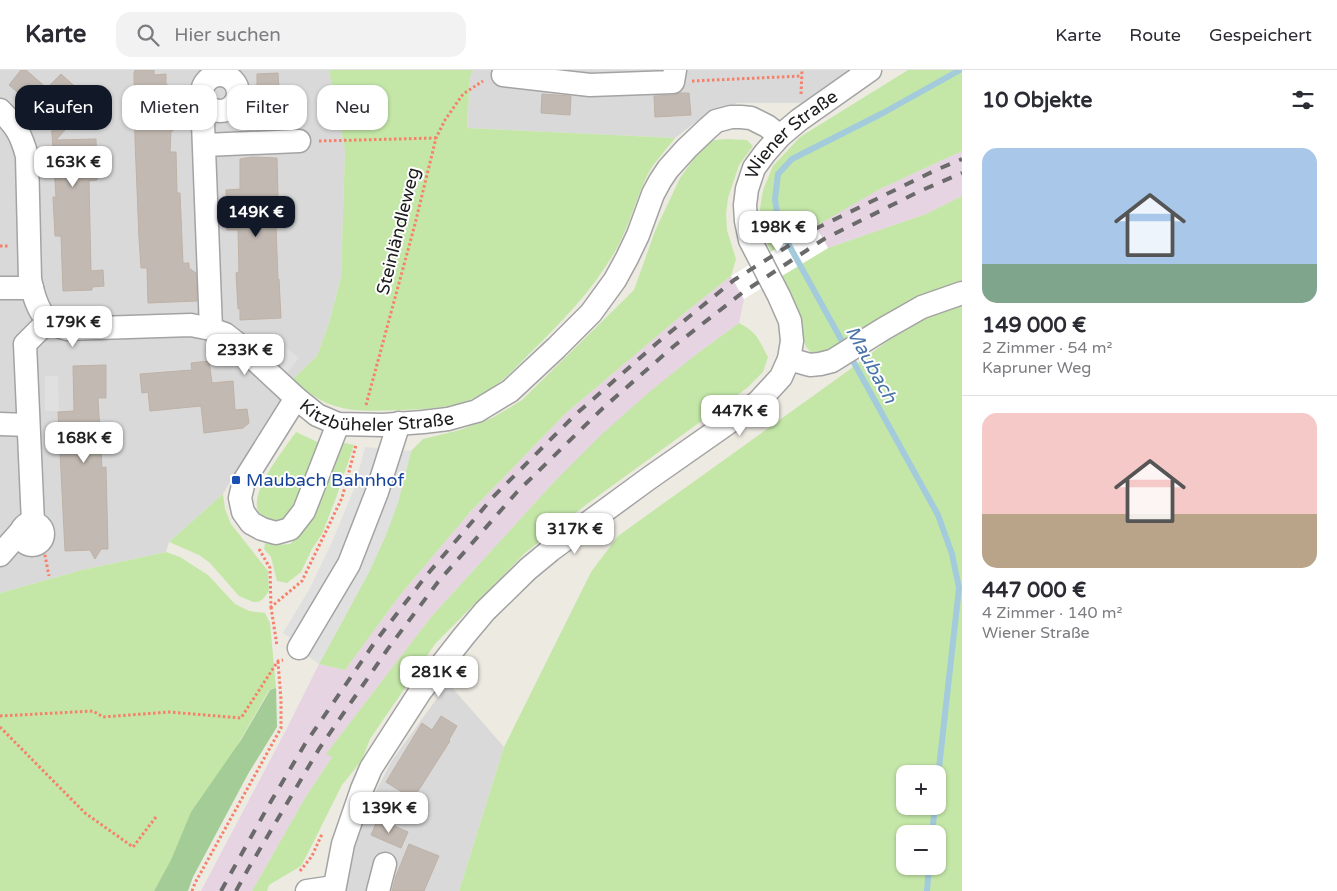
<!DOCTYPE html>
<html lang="de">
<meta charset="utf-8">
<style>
:root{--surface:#fff;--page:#f2f2f3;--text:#2b2b33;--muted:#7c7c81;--line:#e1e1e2;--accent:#111827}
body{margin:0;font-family:"Varela Round",sans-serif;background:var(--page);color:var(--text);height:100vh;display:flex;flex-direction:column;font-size:19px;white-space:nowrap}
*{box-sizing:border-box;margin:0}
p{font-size:16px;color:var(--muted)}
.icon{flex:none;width:28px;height:28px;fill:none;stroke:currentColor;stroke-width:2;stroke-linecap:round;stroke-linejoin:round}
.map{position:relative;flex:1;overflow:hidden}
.panel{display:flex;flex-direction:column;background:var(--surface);width:375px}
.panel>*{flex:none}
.hud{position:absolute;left:15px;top:15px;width:475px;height:45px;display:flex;gap:10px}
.tools{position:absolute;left:896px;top:695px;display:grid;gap:10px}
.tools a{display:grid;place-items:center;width:50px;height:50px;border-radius:10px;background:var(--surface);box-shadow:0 1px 4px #0004;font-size:25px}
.price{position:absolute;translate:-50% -42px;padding:0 11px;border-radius:10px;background:#fff;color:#222;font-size:16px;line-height:32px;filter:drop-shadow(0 1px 2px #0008)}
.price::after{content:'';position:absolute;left:50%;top:30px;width:15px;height:11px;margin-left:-8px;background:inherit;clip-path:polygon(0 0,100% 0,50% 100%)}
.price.active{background:var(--accent);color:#fff}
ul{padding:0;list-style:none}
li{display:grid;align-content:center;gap:10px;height:265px;padding:0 20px}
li+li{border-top:1px solid var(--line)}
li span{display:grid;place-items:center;height:155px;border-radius:15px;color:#555}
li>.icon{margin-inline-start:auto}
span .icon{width:90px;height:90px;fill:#fffc;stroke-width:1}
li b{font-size:21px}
h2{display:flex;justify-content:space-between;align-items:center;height:60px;padding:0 20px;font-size:21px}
.tag{padding:0 18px;border-radius:15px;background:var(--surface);box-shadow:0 1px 4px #0004;font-size:18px;line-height:45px}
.tag.active{background:var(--accent);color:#fff}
header{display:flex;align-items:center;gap:30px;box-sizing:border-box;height:70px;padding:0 25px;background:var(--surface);border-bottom:1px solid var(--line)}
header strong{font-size:24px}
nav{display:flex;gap:28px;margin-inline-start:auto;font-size:18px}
.search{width:350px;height:45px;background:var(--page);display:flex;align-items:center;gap:12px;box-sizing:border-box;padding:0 18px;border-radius:15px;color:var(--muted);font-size:19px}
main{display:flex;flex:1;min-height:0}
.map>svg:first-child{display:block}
.residential{fill:#dad9d9}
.industrial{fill:#e6d4e2}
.grass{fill:#c4e7a8;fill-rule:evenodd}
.forest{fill:#a4cc97}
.parking{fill:#e0e0e0}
.pier{fill:#fff}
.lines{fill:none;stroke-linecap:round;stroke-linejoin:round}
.stream{stroke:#a3cbdb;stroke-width:6}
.building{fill:#c2bab2;stroke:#bfb1a5}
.minor-casing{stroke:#a3a3a3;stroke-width:25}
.path{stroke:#f6806a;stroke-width:3;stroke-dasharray:2.5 2.5;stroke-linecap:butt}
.minor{stroke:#fff;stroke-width:22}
.rail{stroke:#6a6a6a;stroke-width:4;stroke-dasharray:10 10;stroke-linecap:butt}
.transit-dot{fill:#1a4fb4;stroke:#fff;stroke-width:2}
.labels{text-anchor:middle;stroke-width:4;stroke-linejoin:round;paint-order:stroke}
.street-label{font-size:18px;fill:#1c1c1c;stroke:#fff}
.transit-label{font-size:18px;fill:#164399;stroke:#fff;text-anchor:start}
.water-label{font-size:19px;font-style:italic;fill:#4b75a9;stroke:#fff}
</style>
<header>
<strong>Karte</strong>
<div class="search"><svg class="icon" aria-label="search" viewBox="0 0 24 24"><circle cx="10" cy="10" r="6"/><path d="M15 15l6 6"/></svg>Hier suchen</div>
<nav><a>Karte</a><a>Route</a><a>Gespeichert</a></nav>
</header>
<main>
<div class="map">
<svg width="962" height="821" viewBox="0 0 962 821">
<rect width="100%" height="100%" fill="#edeae2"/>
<g class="residential">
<polygon points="0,0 329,0 345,80 341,207 329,253 317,286 293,309 223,424 169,472 166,482 82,500 0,523"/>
<polygon points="473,0 853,0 806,33 737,33 705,45 675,68 467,58 470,7"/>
<polygon points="448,613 504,677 459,821 344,821 348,790 366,740 391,692"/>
</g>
<g class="industrial">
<polygon points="962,81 962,126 926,144 828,178 815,155 880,119"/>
<polygon points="731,206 744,229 739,253 698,283 553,413 431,547 327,683 332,687 305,728 252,821 201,821 286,660 319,594 345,600 400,525 471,441 566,343 682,245"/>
</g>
<g class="grass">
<path d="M329 0H473L470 7 467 58 675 68C667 79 654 92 648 104 636 128 630 154 617 178 594 219 562 252 528 285 515 299 499 315 482 324 457 338 430 339 401 340 371 341 340 344 314 326 306 321 300 315 293 309L317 286 329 253 341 207 345 80Z"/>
<polygon points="908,0 962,0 962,81 880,119 771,182 765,168 761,153 760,138 763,120 773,96 800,67"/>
<polygon points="725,69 747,70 753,76 739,95 728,128 726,144 727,160 736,189 731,206 682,245 566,343 471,441 400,525 345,600 319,594 369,502 385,467 398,432 411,381 423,369 460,360 492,348 522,330 634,220 655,161 680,108 707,71"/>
<polygon points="962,126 962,214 825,283 816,283 811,282 806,277 794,240 778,208 828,178 926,144"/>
<path d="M962 232V821H459L504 677 591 502 618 466 845 303 894 266 943 239ZM905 704H938V736H905ZM905 764H938V796H905Z"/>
<path d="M739 253C757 262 759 270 768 287L763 302 747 318 587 434 525 483 435 574 370 669 362 690 342 715 311 777 301 796 269 815 267 821H252L305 728 332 687 326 684 431 547 553 413 601 365 648 323 698 283Z"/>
<path d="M296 362 324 375 293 441 281 451C274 450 265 450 260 444 245 426 286 377 296 362Z"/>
<polygon points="340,372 354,375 336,428 322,464 312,479 301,502 287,513 277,511 271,487 264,479 265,473 276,475 290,474 303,462 316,434"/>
<polygon points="223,424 225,439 231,454 268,501 269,521 263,529 258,532 253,532 239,526 210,493 199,485 169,472"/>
<polygon points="166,482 180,487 208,505 235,534 249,541 265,543 270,553 276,618 269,620 154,821 0,821 0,523 82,500"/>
</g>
<polygon class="forest" points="276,618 277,657 248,704 193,807 188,821 154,821 171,790 191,742 241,670 270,620"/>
<g class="parking">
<polygon points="275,268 299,288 286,304 263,284"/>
<polygon points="45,306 58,306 59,341 45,341"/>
<polygon points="365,377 411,381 398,433 385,467 369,502 319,594 300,580 294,570 283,563 310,518 332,472 354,419"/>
</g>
<polygon class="pier" points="815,155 828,178 744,229 731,206"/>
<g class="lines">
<g class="stream">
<polyline points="938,707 959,518 952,484 938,445 779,157 775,129 778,104 792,89 883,43 960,0"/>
<polyline points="932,764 935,736"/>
<polyline points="927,821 929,796"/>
</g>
</g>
<g class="building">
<polygon points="21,0 26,0 49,20 34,37 9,15"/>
<polygon points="135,0 154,0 154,5 166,4 166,14 172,18 173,61 171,61 170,82 176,82 177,123 180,123 183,193 189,193 189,198 196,203 197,231 148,233 147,198 141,198 139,168 135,70 134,2 135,2"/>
<polygon points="278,3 279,19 299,18 300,57 262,58 260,25 257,25 257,4"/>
<polygon points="61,4 91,31 56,70 96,69 97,110 89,111 91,201 103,200 104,216 92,217 92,220 63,221 61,166 55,166 53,127 56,127 49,16"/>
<polygon points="679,23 689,23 691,45 655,47 654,26 673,25"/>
<polygon points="542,24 571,26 570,45 541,43"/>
<polygon points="252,87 277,88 278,128 275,129 278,210 279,209 281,248 240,250 240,239 238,239 236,203 239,202 238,160 227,160 226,120 240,119 240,89"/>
<polygon points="209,291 212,313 233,311 235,340 247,339 249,353 243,358 204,363 201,336 150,341 148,322 142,323 140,304 192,300 191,293"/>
<polygon points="106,295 106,328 98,328 102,398 106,397 108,479 101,479 95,489 90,480 65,481 58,342 74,341 73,296"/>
<polygon points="441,646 457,656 449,670 450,671 413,729 386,712 422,653 432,660"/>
<polygon points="378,749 408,762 401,778 371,765"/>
<polygon points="409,774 439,786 424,821 392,821 396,806"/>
</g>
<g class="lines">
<defs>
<g id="minor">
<circle cx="220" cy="23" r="18"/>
<polyline points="503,5 590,15 673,12 675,0"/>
<polyline points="202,27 211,259"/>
<path id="s1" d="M0 40C16 56 21 64 27 86L30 209C33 223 37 240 48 251 53 255 61 257 67 259L191 255 211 259 225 264 239 275 296 328 317 345 338 354 383 355 423 352 448 349 477 341 510 321 556 278 591 243 615 210 627 188 638 165 653 124 660 111 668 99 687 78 707 59 716 51 731 47H741L751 48 767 56 780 66"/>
<polyline points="205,75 299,71"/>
<polyline points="0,218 32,218"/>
<polyline points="789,289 810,295 820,294 832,291 885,258 922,237 962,223"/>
<polyline points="296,328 244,411 240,428 243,442 251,453 262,459 276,463 290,459 304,441 338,354"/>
<polyline points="0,354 28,355"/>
<circle cx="32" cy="464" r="11"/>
<polyline points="33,453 25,274 48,251"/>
<polyline points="0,485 22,460"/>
<polyline points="299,578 349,494 377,422 399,353"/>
<polyline points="307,821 334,817"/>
<path id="s2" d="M334 821 343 774 362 719 371 698 420 622 464 566 485 541 528 499 551 480 648 409 758 332 781 307 789 289 792 271 790 251 779 226 750 170 746 151 745 135 747 119 754 98 765 83 780 66 799 50 870 0"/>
<polyline points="378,821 385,794"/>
</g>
</defs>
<use href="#minor" class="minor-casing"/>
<g class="path">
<polyline points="692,11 802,6"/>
<polyline points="801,24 802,0"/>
<polyline points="319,71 436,68"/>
<polyline points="0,176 9,176"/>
<polyline points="366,335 415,154 436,68 445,50 463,24 483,11"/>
<polyline points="42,470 49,506"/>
<polyline points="259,479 270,498 271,537 302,511 342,428 356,375"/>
<polyline points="271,537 277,576"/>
<polyline points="0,646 93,641 103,647 169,642 241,648 278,591 283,590"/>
<polyline points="0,657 85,743 133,777 156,747"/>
<polyline points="300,801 312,786 322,764"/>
<polyline points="192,821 195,813 281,658 281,629 278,592"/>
</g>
<use href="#minor" class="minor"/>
<g class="rail">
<polyline points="221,821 270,733 305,674 375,572 426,506 494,426 575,345 657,273 734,210 817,158 936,100 962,89"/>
<polyline points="236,821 247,801 319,679 387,580 438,512 517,422 603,338 635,310 674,276 742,223 824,169 920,121 962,103"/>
</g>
</g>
<rect class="transit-dot" x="231" y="405" width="10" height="10" rx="2.5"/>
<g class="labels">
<g class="street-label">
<text dy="6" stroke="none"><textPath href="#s2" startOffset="974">Wiener Straße</textPath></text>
<text transform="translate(398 161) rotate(-76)" y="6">Steinländleweg</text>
<text dy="6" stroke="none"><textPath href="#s1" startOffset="586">Kitzbüheler Straße</textPath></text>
</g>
<g class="transit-label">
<text x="246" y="416">Maubach Bahnhof</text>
</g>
<g class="water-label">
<text transform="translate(872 294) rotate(61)" y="7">Maubach</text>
</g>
</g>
</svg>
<div class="tools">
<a>+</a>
<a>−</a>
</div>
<b class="price" style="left:73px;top:118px">163K €</b>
<b class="price active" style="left:256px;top:168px">149K €</b>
<b class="price" style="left:778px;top:183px">198K €</b>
<b class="price" style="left:73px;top:278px">179K €</b>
<b class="price" style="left:245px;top:306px">233K €</b>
<b class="price" style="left:740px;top:367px">447K €</b>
<b class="price" style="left:84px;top:394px">168K €</b>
<b class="price" style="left:575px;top:485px">317K €</b>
<b class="price" style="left:439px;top:628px">281K €</b>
<b class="price" style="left:389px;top:764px">139K €</b>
<div class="hud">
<a class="tag active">Kaufen</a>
<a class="tag">Mieten</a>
<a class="tag">Filter</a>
<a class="tag">Neu</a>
</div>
</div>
<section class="panel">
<h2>10 Objekte<svg class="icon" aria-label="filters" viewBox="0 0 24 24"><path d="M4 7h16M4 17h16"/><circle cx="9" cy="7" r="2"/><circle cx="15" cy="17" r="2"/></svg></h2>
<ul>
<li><span style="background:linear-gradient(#a9c7e8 75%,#7fa58c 0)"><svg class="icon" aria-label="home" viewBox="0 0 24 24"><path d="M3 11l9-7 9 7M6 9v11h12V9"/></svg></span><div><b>149 000 €</b><p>2 Zimmer · 54 m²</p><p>Kapruner Weg</p></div></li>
<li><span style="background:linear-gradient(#f6c9c9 65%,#b9a48a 0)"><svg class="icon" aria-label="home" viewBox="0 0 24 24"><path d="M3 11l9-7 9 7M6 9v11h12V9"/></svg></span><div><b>447 000 €</b><p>4 Zimmer · 140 m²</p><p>Wiener Straße</p></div></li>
</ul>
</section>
</main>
